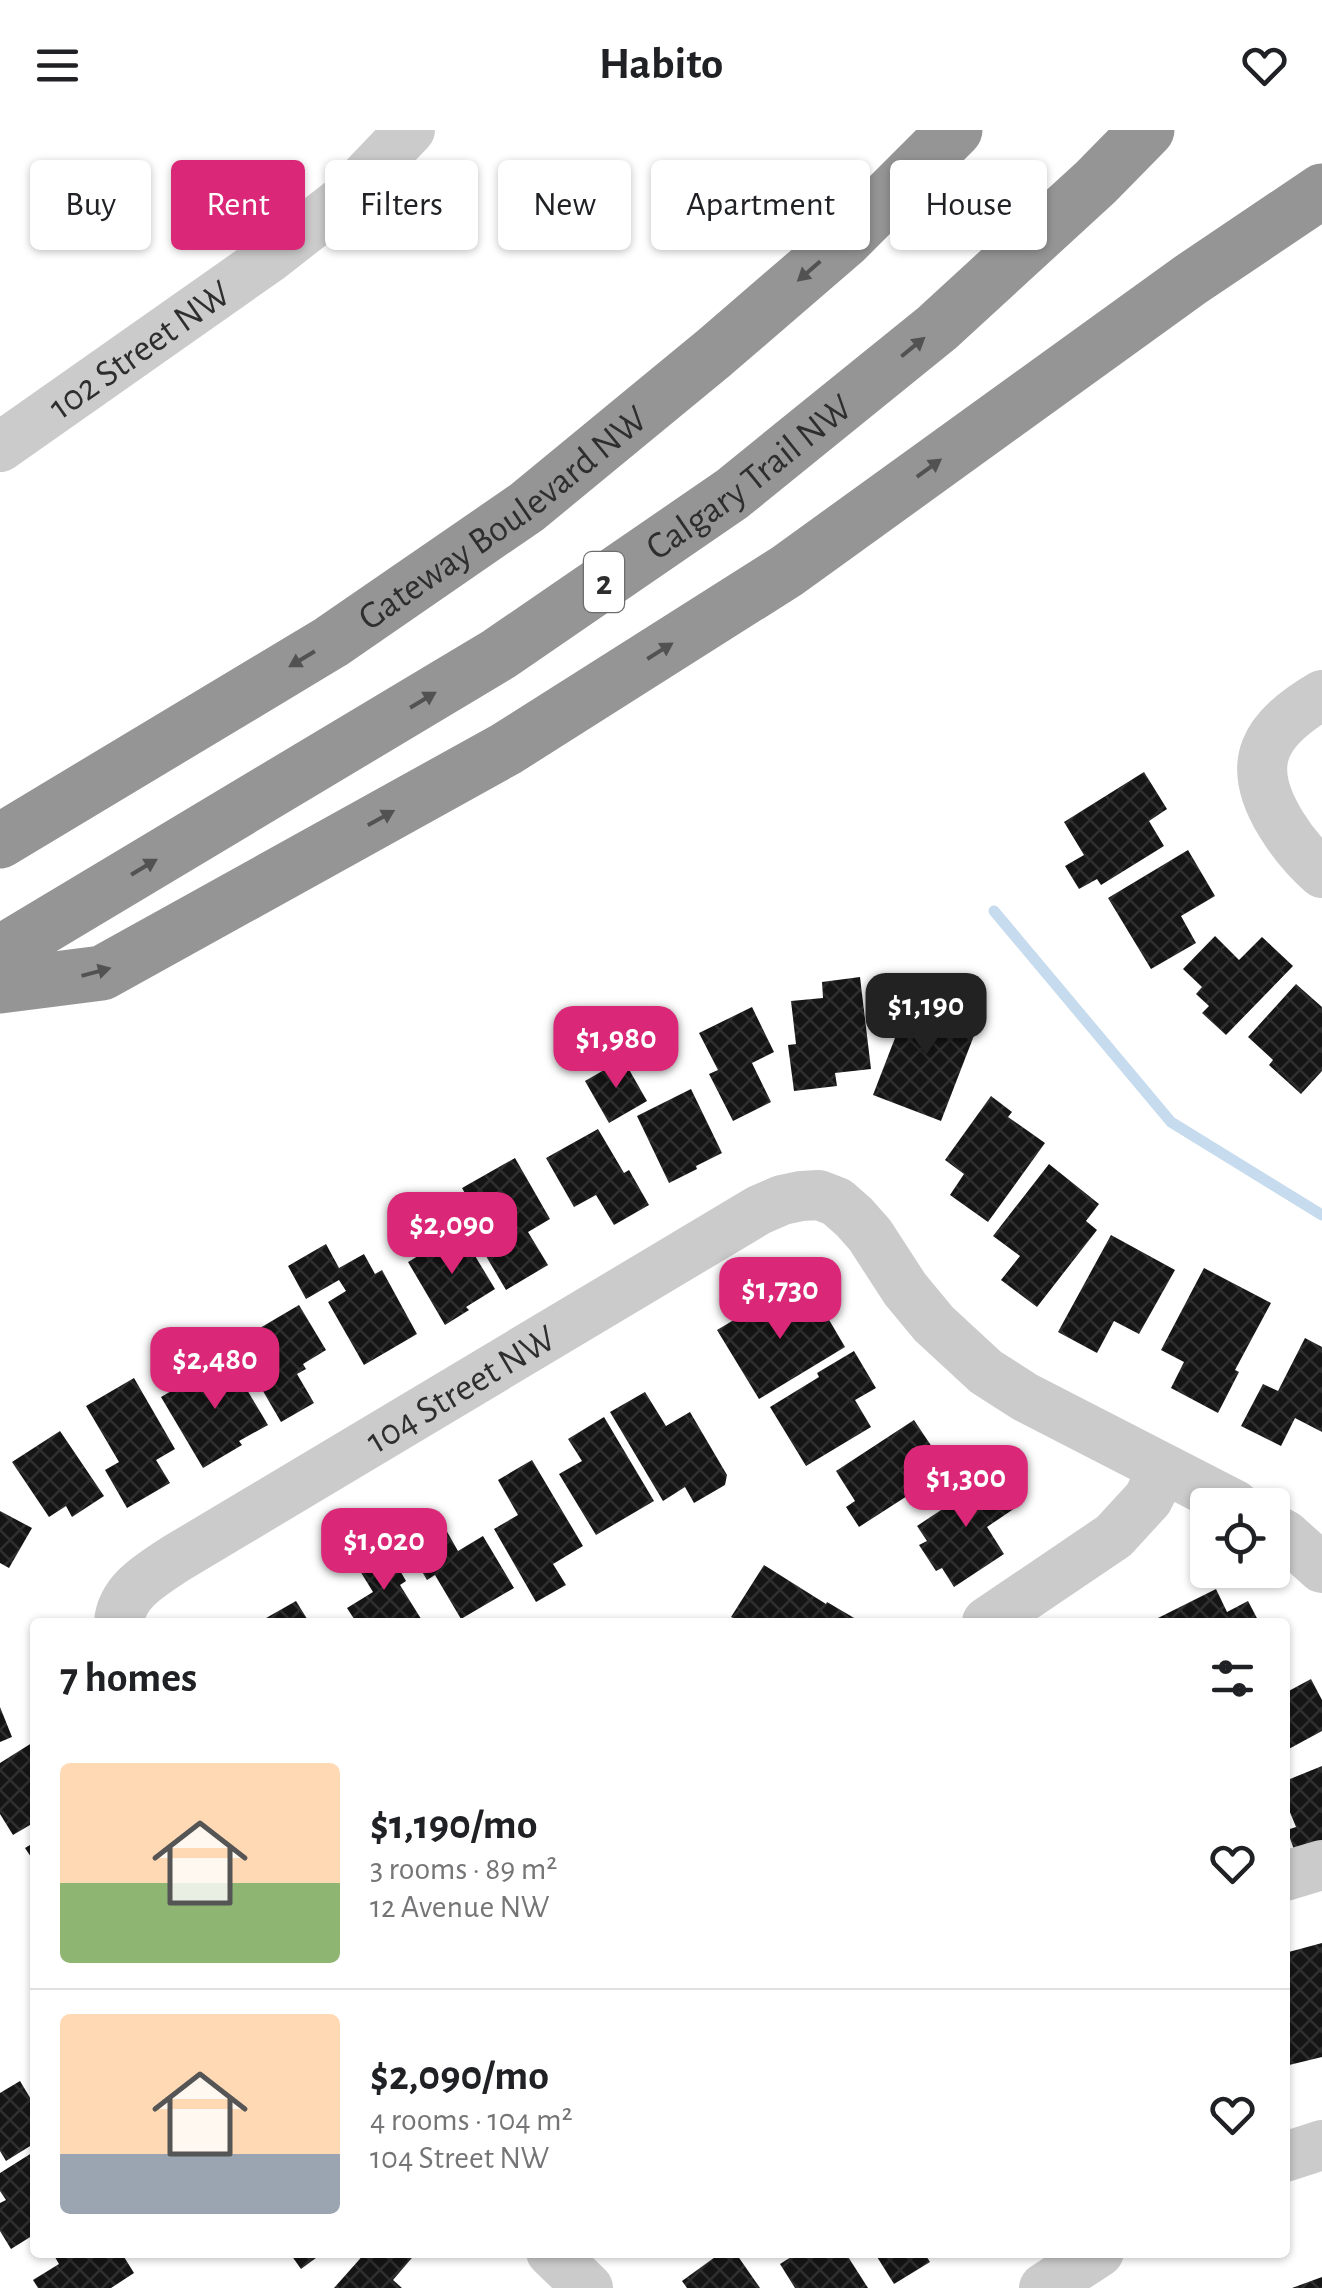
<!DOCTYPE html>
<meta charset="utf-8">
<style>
:root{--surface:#fff;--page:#f2f2f2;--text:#202124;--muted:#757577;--line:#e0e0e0;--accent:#db2777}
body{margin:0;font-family:"Alegreya Sans",sans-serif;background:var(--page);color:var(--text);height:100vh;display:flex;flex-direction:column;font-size:38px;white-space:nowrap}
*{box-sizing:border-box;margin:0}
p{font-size:32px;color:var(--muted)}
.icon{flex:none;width:55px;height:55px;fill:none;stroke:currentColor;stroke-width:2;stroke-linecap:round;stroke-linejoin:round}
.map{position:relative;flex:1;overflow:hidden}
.details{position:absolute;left:30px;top:1488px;width:1260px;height:640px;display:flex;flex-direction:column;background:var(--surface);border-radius:10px;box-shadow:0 2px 8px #0004}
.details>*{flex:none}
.banner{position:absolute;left:30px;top:30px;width:1262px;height:90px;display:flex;gap:20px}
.buttons{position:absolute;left:1190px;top:1358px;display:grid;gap:20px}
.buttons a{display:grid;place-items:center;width:100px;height:100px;border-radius:10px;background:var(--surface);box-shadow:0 2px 8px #0004;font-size:50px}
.price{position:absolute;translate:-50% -85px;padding:0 22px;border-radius:20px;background:var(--accent);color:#fff;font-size:32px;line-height:65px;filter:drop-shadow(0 2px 5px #0008)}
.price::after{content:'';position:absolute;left:50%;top:60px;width:30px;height:22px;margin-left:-15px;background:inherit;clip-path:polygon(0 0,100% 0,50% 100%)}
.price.on{background:#222;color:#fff}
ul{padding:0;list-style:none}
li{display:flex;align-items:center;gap:30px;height:250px;padding:0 30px}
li+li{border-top:2px solid var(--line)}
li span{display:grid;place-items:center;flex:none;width:280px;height:200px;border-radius:10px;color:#555}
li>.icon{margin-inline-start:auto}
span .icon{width:120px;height:120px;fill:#fffc;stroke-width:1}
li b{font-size:42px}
h2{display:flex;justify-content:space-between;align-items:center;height:120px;padding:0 30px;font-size:42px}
.pill{padding:0 35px;border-radius:10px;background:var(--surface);box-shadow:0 2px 8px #0004;font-size:35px;line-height:90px}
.pill.on{background:var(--accent);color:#fff}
header{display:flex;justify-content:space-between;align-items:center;height:130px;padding:0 30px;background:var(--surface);font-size:45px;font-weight:600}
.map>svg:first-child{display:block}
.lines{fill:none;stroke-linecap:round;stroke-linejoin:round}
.stream{stroke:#c6dbed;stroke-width:11}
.building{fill:url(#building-cross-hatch)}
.minor{stroke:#cbcbcb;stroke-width:50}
.highway{stroke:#959595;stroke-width:55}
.oneway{fill:#525252}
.labels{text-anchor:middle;stroke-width:10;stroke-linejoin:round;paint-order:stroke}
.shield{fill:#fff;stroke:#6d6d6d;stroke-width:2.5}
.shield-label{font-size:35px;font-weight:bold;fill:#2e2e2e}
.street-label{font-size:38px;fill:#2e2e2e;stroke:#fff}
</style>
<header><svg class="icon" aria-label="menu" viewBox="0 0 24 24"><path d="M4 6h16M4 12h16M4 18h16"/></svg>Habito<svg class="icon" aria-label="heart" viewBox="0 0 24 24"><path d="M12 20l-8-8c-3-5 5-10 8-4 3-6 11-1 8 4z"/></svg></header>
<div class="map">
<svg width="1322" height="2158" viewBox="0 0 1322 2158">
<defs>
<pattern id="building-cross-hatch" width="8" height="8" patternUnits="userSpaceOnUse" patternTransform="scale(2.5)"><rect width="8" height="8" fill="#151515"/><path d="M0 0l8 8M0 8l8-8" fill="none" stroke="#2f2f2f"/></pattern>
</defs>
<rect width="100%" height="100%" fill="#fff"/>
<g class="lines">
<polyline class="stream" points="994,781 1171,992 1322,1085"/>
</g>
<g class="building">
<polygon points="190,90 195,97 182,106 177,100"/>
<polygon points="1144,642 1167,679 1149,691 1164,716 1101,755 1097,749 1079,759 1065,736 1084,725 1064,692"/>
<polygon points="1188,720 1215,766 1181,786 1196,813 1151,839 1108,768"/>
<polygon points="1215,806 1239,830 1262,807 1293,836 1226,905 1202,883 1209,876 1196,864 1202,857 1183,839"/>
<polygon points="860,847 871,939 835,943 837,956 794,961 788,915 796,914 791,871 823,868 822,852"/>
<polygon points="1296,854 1322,877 1322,941 1301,964 1269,935 1273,930 1248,907"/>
<polygon points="912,864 980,890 941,991 873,965"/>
<polygon points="752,877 774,922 752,933 771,972 733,991 709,944 718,940 699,903"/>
<polygon points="623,929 647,971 609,993 585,951"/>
<polygon points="691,959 722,1023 696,1036 697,1039 669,1053 637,986"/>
<polygon points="991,966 1012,982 1008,987 1045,1013 988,1092 950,1065 964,1044 945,1030"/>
<polygon points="598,999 624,1043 629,1040 649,1075 614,1095 596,1065 574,1077 546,1028"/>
<polygon points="515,1028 550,1089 528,1102 548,1135 506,1160 483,1121 494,1115 462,1058"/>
<polygon points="1049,1034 1099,1074 1086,1091 1097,1100 1037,1177 1001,1150 1020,1126 993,1106"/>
<polygon points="460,1101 495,1159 466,1177 469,1180 445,1195 408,1132"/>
<polygon points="1111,1105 1175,1140 1139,1204 1114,1191 1097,1223 1058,1202"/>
<polygon points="326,1114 339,1138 364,1124 375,1144 382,1140 417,1204 364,1235 328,1172 346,1161 339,1150 306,1169 288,1136"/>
<polygon points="1204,1138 1271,1173 1235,1240 1239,1242 1218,1283 1171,1258 1184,1232 1161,1220"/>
<polygon points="784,1160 797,1183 818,1171 845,1217 759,1269 717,1200"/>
<polygon points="299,1175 326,1220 303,1234 306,1239 297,1244 314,1273 281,1292 260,1256 273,1249 248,1205"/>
<polygon points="1305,1208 1322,1217 1322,1302 1295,1288 1281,1316 1241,1296 1263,1254 1278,1261"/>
<polygon points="854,1221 876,1258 855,1270 871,1297 806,1336 770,1277 819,1247 817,1243"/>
<polygon points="228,1228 268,1295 239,1311 242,1315 203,1338 161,1267"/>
<polygon points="134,1248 175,1319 156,1330 170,1353 127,1378 105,1340 119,1332 86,1276"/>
<polygon points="645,1262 666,1296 690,1282 727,1345 725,1355 694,1373 685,1357 663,1371 610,1282"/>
<polygon points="604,1287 654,1371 596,1405 559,1344 582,1331 568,1309"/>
<polygon points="914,1290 934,1320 908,1337 921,1357 859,1397 846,1377 855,1371 836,1341"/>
<polygon points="60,1301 104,1366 72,1387 66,1376 49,1387 12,1332"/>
<polygon points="532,1330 583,1416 553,1434 566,1455 536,1472 494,1399 518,1385 498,1350"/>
<polygon points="992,1341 1015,1378 987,1397 1004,1424 954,1457 942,1438 936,1441 919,1415 927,1411 917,1396 953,1372 951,1368"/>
<polygon points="0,1381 32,1398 9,1438 0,1433"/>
<polygon points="437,1384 458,1421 483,1406 514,1458 461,1489 435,1445 427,1450 401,1406"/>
<polygon points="387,1418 406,1451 400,1455 423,1492 356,1492 347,1478 373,1462 357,1436"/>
<polygon points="764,1435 826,1474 827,1472 861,1492 741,1492 731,1487"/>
<polygon points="1216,1459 1227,1482 1248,1471 1259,1492 1150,1492"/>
<polygon points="296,1471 309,1492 259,1492"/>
<polygon points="1311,1549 1322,1570 1322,1601 1285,1621 1285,1563"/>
<polygon points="0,1577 12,1607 0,1612"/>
<polygon points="35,1611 35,1692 13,1705 0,1684 0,1633"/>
<polygon points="1322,1636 1322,1718 1297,1728 1287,1700 1296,1697 1285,1670 1285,1651"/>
<polygon points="35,1712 35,1733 25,1718"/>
<polygon points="1322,1813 1322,1927 1285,1936 1285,1823"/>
<polygon points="20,1951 35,1976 35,2013 6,2031 0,2021 0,1963"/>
<polygon points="35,2021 35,2104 11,2119 0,2101 0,2073 6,2070 0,2061 0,2043"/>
<polygon points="52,2122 121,2122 134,2143 111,2158 38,2158 33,2150 59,2134"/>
<polygon points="289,2122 324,2122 301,2139"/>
<polygon points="366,2122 417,2122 393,2150 402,2158 334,2158"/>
<polygon points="722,2122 735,2122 760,2158 687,2158 682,2151"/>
<polygon points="799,2122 845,2122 868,2158 795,2158 780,2134"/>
<polygon points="874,2122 924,2122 930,2132 894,2154"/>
<polygon points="1322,2147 1322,2158 1292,2158"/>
</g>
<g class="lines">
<g class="minor">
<path id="s1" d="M0 317 269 128 342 71 410 0"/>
<path d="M1322 565C1265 599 1243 632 1281 694 1292 712 1306 729 1322 743"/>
<polyline points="1272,1398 1285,1405 1322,1438"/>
<path id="s2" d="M119 1492C122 1461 151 1445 175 1429L759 1080 782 1070 801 1066 819 1065 837 1072 854 1087 870 1105 905 1159 934 1194 986 1242 1025 1267 1235 1375"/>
<polyline points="987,1492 1114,1406 1148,1369 1163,1339"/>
<polyline points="1285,1746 1322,1735"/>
<polyline points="1285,2027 1322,2015"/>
<polyline points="551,2122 588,2158"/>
<polyline points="1044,2158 1099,2122"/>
</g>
<g class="highway">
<path id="s3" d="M0 711 331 512 527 377 714 223 844 111 955 0"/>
<path id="s4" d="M0 823 499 524 732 364 937 198 1096 52 1147 0"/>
<polyline points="0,856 102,843 506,619 787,441 1190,150 1322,61"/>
</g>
</g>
<defs><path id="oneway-solid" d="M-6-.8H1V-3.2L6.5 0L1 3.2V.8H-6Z" transform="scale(2.5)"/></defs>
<g class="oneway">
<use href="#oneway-solid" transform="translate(809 141) rotate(139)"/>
<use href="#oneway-solid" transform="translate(913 217) rotate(-39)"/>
<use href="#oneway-solid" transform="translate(929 338) rotate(-36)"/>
<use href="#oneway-solid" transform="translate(660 521) rotate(-32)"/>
<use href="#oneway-solid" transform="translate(302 529) rotate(149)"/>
<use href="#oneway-solid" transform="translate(423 570) rotate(-31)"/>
<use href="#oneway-solid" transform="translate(381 688) rotate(-29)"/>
<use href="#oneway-solid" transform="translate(144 737) rotate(-31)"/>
<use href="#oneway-solid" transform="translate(96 842) rotate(-15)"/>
</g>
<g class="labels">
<rect class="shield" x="584" y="422" width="40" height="60" rx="8"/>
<g class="shield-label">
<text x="604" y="464">2</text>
</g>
<g class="street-label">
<text dy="13" stroke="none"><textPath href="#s1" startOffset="170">102 Street NW</textPath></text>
<text dy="13" stroke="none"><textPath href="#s4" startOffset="888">Calgary Trail NW</textPath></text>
<text dy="13" stroke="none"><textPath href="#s3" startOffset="598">Gateway Boulevard NW</textPath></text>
<text dy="13" stroke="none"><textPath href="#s2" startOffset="420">104 Street NW</textPath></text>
</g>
</g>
</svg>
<div class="buttons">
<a><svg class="icon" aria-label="locate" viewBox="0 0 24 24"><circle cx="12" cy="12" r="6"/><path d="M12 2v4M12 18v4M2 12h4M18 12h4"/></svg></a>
</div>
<b class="price on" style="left:926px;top:928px">$1,190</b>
<b class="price" style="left:616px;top:961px">$1,980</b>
<b class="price" style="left:452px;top:1147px">$2,090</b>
<b class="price" style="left:780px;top:1212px">$1,730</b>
<b class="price" style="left:215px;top:1282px">$2,480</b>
<b class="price" style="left:966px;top:1400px">$1,300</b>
<b class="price" style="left:384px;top:1463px">$1,020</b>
<div class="banner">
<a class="pill">Buy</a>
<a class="pill on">Rent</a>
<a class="pill">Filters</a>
<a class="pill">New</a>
<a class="pill">Apartment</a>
<a class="pill">House</a>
</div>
<section class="details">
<h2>7 homes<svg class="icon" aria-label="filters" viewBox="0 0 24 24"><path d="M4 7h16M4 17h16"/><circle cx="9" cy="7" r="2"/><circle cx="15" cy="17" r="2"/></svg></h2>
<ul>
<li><span style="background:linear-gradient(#ffd9b3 60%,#8fb573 0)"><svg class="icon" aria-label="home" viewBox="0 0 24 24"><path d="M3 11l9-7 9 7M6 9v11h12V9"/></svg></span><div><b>$1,190/mo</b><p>3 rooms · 89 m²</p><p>12 Avenue NW</p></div><svg class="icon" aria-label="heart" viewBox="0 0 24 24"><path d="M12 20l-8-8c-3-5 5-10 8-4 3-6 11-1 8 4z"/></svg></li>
<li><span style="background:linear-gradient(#ffd9b3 70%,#9aa5b1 0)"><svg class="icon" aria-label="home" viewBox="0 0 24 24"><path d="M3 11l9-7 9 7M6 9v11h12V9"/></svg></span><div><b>$2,090/mo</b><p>4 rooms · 104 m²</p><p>104 Street NW</p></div><svg class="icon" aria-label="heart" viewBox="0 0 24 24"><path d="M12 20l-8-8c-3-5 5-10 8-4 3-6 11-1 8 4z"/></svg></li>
</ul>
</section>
</div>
